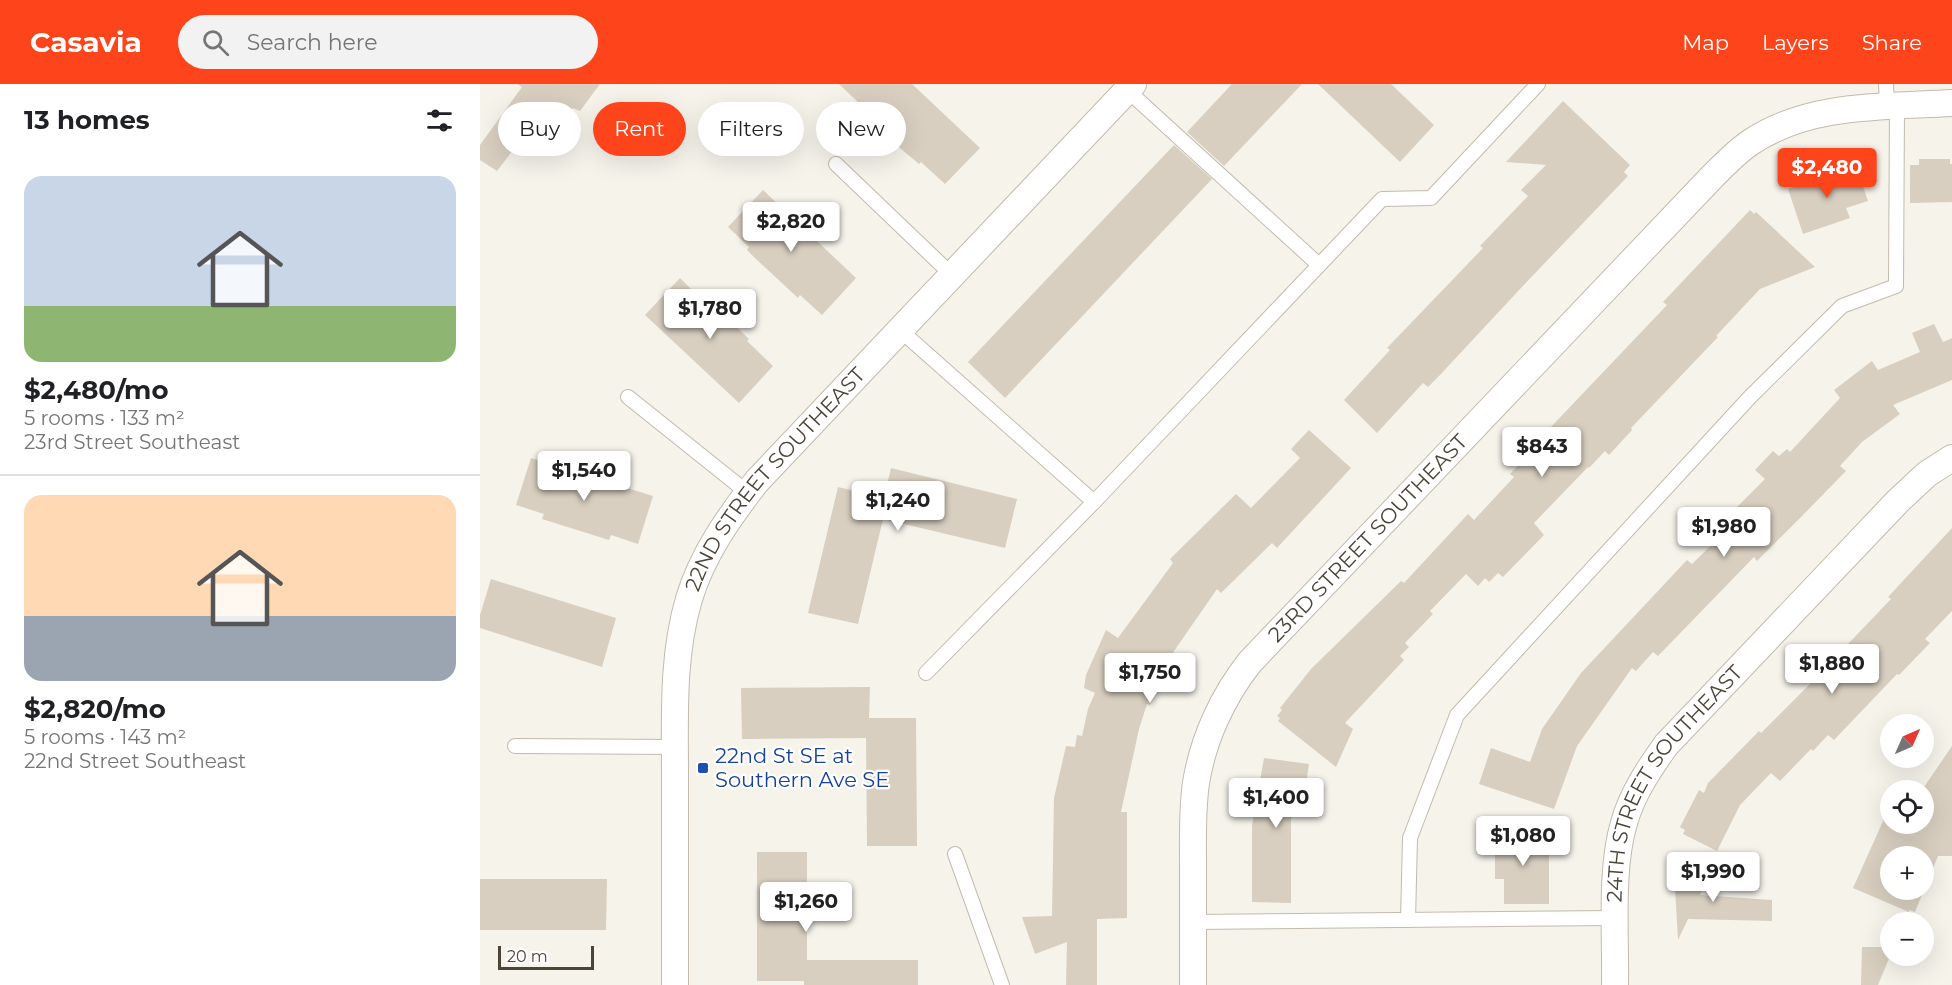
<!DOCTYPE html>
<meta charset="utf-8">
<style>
:root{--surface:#fff;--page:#f2f2f2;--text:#202124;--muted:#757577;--line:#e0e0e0;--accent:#fe441a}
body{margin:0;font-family:Montserrat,sans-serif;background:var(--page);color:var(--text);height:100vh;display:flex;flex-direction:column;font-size:22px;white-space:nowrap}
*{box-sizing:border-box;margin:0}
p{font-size:20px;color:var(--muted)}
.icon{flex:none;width:33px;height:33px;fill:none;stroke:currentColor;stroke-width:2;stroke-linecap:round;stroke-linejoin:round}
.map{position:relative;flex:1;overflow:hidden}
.details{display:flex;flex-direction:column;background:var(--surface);width:480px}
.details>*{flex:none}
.top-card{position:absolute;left:18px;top:18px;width:570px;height:54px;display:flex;gap:12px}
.needle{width:39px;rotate:45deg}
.fabs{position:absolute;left:1400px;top:630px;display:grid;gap:12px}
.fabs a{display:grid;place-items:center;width:54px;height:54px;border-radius:50%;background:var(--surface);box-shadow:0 6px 24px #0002;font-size:30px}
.scale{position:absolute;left:18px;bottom:15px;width:96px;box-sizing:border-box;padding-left:6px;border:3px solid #4b4438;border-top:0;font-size:16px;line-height:21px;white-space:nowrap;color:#4b4438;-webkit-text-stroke:4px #fff;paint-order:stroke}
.price{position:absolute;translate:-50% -51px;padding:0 14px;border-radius:6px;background:#fff;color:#222;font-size:20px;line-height:39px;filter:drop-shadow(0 2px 3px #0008)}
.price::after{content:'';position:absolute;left:50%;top:36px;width:18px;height:14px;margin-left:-9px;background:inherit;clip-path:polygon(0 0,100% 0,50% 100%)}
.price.current{background:var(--accent);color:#fff}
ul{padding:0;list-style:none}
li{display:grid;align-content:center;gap:12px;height:318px;padding:0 24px}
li+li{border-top:2px solid var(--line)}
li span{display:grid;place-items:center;height:186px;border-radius:18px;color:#555}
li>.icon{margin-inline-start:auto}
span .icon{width:108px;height:108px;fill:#fffc;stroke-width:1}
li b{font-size:26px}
h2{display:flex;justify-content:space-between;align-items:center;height:72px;padding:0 24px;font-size:26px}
.pill{padding:0 21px;border-radius:27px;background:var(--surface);box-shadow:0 6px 24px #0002;font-size:21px;line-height:54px}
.pill.current{background:var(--accent);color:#fff}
header{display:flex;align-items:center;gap:36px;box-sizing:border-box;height:84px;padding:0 30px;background:var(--accent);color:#fff}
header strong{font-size:28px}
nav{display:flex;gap:33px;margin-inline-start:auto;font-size:21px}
.search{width:420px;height:54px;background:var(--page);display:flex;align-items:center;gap:15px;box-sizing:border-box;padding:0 21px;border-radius:33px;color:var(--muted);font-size:22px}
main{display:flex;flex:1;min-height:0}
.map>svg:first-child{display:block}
.building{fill:#d8cfc0;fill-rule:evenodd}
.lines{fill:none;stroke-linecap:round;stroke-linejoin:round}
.service-casing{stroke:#c2bbad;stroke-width:16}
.minor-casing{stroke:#c2bbad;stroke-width:28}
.service{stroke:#fff;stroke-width:14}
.minor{stroke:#fff;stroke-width:26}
.transit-dot{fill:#1a4fb4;stroke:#fff;stroke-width:2}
.labels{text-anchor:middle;stroke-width:4.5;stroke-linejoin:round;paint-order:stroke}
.street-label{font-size:21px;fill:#4b4438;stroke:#fff}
.transit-label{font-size:21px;fill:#164399;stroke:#fff;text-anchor:start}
</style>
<header>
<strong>Casavia</strong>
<div class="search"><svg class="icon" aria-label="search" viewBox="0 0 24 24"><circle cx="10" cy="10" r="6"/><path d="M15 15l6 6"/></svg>Search here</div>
<nav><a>Map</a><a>Layers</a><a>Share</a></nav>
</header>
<main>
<section class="details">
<h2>13 homes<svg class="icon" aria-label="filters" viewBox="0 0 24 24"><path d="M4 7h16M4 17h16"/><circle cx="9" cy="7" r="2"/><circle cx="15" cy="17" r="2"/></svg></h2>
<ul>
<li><span style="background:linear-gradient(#c9d6e8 70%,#8fb573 0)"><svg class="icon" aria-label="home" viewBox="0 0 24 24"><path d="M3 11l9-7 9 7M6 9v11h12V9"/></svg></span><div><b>$2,480/mo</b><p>5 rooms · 133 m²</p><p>23rd Street Southeast</p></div></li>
<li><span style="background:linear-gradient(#ffd9b3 65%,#9aa5b1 0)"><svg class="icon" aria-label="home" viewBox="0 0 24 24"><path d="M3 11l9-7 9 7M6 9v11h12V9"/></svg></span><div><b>$2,820/mo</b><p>5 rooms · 143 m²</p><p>22nd Street Southeast</p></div></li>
</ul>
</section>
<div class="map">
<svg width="1472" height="901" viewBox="0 0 1472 901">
<rect width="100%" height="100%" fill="#f6f3eb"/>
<g class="building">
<polygon points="37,0 120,0 100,27 93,24 77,46 75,44 61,60 59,60 57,63 43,53 17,87 0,76 0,61 42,3"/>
<polygon points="359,0 432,0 500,64 465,100 441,78 439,80 414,59 394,39 397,36"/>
<polygon points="752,0 822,0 744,82 707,48"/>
<polygon points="838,0 911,0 954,41 920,78"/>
<polygon points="1083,17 1150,81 1144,88 1148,92 1041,204 959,292 948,303 943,299 897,349 864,316 910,266 907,264 1003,164 1000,162 1048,112 1041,106 1066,81 1026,78"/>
<polygon points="694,61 732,95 525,314 488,278"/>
<polygon points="1439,75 1470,75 1470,80 1472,80 1472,118 1430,119 1430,81 1439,81"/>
<polygon points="1376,82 1388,117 1366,124 1370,134 1323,150 1308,105"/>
<polygon points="283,106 376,194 342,231 320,211 318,214 276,175 267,166 269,163 248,143"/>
<polygon points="1270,126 1274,130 1276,128 1335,183 1280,205 1236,252 1238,253 1151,344 1152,346 1129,371 1125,367 1109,384 1108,383 1054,439 1064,451 1023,493 1018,489 1009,498 1005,494 998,502 986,490 950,527 953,530 925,559 929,563 920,572 924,576 865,639 873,645 856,683 798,637 800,634 797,632 802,626 800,624 831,585 921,497 924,499 988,430 994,436 1034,393 1030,390 1071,347 1069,345 1187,221 1183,218"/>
<polygon points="200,194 224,218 227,215 269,255 267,257 293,282 259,319 165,231"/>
<polygon points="1454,240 1463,258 1472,254 1472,296 1413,321 1420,330 1382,358 1360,382 1366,387 1323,431 1277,477 1274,473 1178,572 1173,568 1156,587 1152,584 1097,662 1074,725 999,700 1011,664 1050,678 1062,645 1101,589 1207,476 1212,480 1251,442 1244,436 1285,395 1275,386 1293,367 1299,372 1307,365 1310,368 1360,314 1354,306 1392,277 1398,286 1440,268 1432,249"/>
<polygon points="829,346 871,384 797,464 792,459 741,509 737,505 692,570 677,608 676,608 670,621 667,620 659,645 641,728 647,728 647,834 617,835 617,901 586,901 587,858 555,870 542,833 572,832 574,714 586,662 595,663 597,651 602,652 608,625 615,609 604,604 606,591 626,546 638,554 693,479 690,475 756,410 771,424 820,374 811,365"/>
<polygon points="51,374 173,412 158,460 131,451 129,456 62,435 64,430 36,421"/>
<polygon points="411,384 537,415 525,464 403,435 378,540 328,529 358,403 404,414"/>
<polygon points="1472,444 1472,527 1445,555 1450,559 1419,591 1417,590 1354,656 1348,651 1333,667 1331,665 1300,697 1291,689 1260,721 1237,767 1203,750 1205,746 1200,743 1219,706 1224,709 1228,699 1279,647 1281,649 1325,605 1411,515 1408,513"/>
<polygon points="11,495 136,534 122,583 0,544 0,531"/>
<polygon points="390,603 389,634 436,634 437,762 387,762 386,654 262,655 261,604"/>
<path d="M1472 662V772H1458L1435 828 1429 826V828L1373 804 1404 735 1417 743 1419 740H1443L1442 706ZM1410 772H1443V806H1410Z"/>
<polygon points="784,674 829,680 822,727 811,726 811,819 772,818 772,742"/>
<polygon points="1015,748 1069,748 1069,820 1024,820 1024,795 1015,795"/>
<polygon points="277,768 327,768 327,876 438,876 438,901 324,901 324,897 277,897"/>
<polygon points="1194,787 1231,787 1220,811 1292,816 1292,837 1208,835 1198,856"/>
<polygon points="0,795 127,795 126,846 0,846"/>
<polygon points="1382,863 1410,863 1410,872 1398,901 1381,901"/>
</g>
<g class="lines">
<defs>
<g id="service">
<polyline points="1406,0 1407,22"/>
<polyline points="647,6 839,181"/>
<polyline points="356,80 472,191"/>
<polyline points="420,246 614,418"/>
<polyline points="148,313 268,409"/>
<polyline points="446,589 614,418 902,115 951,114 1058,0"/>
<polyline points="35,662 195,663"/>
<polyline points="475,770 522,901"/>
<polyline points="928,836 930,754 977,631 1270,313 1362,222 1416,202 1417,22"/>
<polyline points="713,838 1136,834"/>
</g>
<g id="minor">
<path id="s1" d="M195 901C195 831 195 761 195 691 195 632 192 572 209 515 222 471 249 433 277 397L653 0"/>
<path id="s2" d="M713 901C713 861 713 821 713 781 713 754 712 726 716 699 723 655 743 612 770 578L1230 95C1243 82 1256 68 1271 58 1330 19 1404 23 1472 19"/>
<path id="s3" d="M1135 901C1136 852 1130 785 1144 739 1152 710 1169 685 1186 661L1418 417 1447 390 1472 374"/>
</g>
</defs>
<use href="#service" class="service-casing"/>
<use href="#minor" class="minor-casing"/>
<use href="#service" class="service"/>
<use href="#minor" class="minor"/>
</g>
<rect class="transit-dot" x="217" y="678" width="12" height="12" rx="3"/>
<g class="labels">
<g class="street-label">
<text dy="7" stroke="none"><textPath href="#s1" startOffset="536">22ND STREET SOUTHEAST</textPath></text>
<text dy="7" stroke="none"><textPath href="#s2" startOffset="507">23RD STREET SOUTHEAST</textPath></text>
<text dy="7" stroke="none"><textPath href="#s3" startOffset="220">24TH STREET SOUTHEAST</textPath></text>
</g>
<g class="transit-label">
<text x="235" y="679">22nd St SE at<tspan x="235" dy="24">Southern Ave SE</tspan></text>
</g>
</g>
</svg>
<div class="fabs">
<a><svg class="needle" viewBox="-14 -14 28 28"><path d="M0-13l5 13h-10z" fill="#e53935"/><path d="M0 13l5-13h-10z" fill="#757577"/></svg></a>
<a><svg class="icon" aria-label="locate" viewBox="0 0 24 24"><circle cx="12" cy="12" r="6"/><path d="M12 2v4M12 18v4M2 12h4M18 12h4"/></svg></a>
<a>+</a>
<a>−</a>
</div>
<div class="scale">20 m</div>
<b class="price current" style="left:1347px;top:115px">$2,480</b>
<b class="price" style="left:311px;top:169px">$2,820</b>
<b class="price" style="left:230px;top:256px">$1,780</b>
<b class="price" style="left:1062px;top:394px">$843</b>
<b class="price" style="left:104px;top:418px">$1,540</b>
<b class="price" style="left:418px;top:448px">$1,240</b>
<b class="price" style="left:1244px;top:474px">$1,980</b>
<b class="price" style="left:1352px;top:611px">$1,880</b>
<b class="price" style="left:670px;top:620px">$1,750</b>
<b class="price" style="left:796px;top:745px">$1,400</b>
<b class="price" style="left:1043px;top:783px">$1,080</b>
<b class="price" style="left:1233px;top:819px">$1,990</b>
<b class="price" style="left:326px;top:849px">$1,260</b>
<div class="top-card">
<a class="pill">Buy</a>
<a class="pill current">Rent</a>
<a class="pill">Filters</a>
<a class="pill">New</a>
</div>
</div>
</main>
